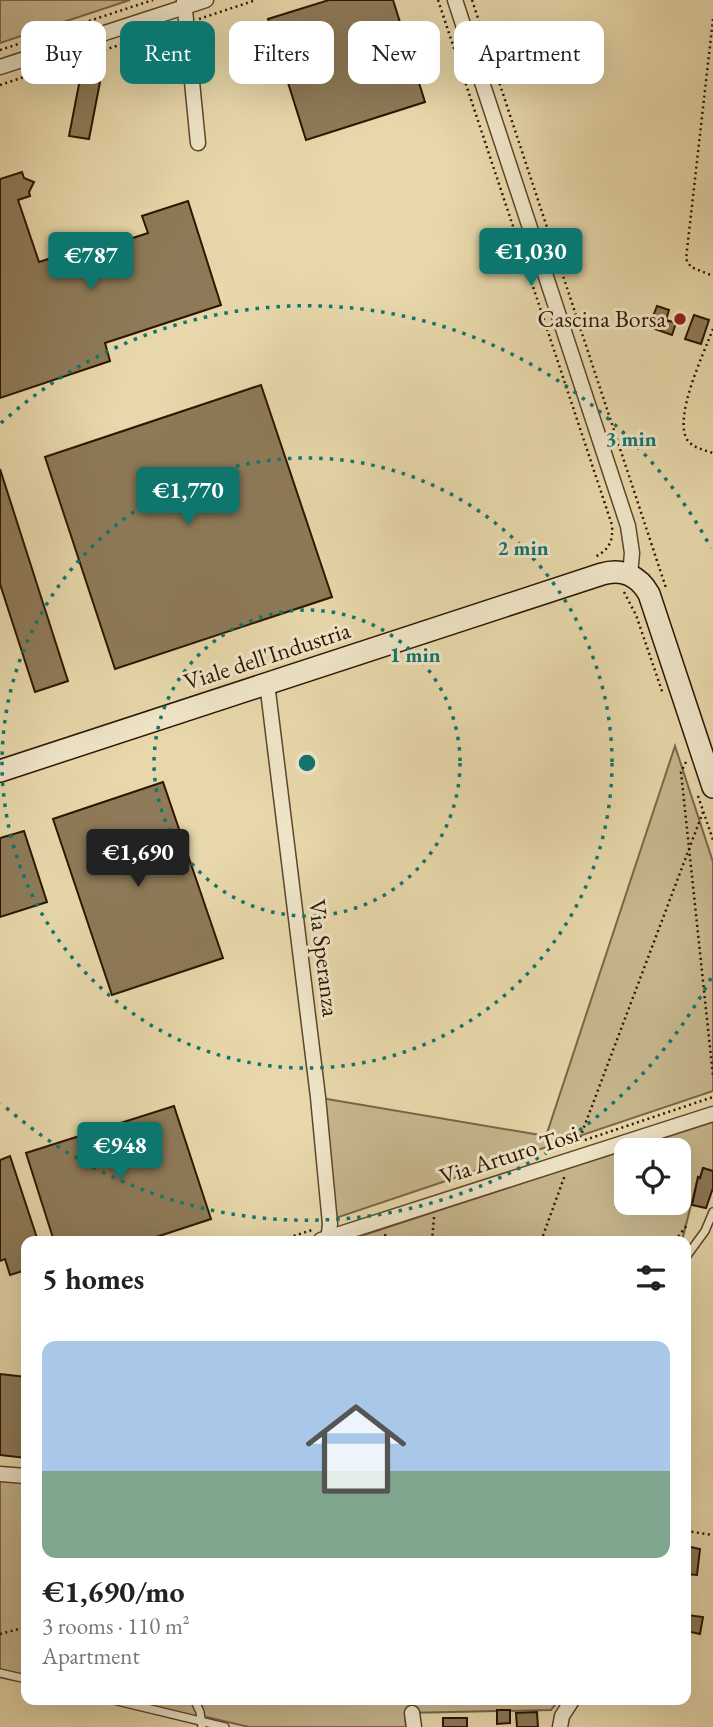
<!DOCTYPE html>
<meta charset="utf-8">
<style>
:root{--surface:#fff;--page:#f2f2f2;--text:#222;--muted:#767676;--accent:#0f766e}
body{margin:0;font-family:"EB Garamond",serif;background:var(--page);color:var(--text);height:100vh;display:flex;flex-direction:column;font-size:26px;white-space:nowrap}
*{box-sizing:border-box;margin:0}
p{font-size:23px;color:var(--muted)}
.icon{flex:none;width:38px;height:38px;fill:none;stroke:currentColor;stroke-width:2;stroke-linecap:round;stroke-linejoin:round}
.map{position:relative;flex:1;overflow:hidden}
.panel{position:absolute;left:21px;top:1236px;width:670px;height:469px;display:flex;flex-direction:column;background:var(--surface);border-radius:14px;box-shadow:0 7px 28px #0002}
.panel>*{flex:none}
.top-card{position:absolute;left:21px;top:21px;width:672px;height:63px;display:flex;gap:14px}
.buttons{position:absolute;left:614px;top:1138px;display:grid;gap:14px}
.buttons a{display:grid;place-items:center;width:77px;height:77px;border-radius:14px;background:var(--surface);box-shadow:0 7px 28px #0002;font-size:35px}
.price{position:absolute;translate:-50% -60px;padding:0 16px;border-radius:7px;background:var(--accent);color:#fff;font-size:23px;line-height:46px;filter:drop-shadow(0 2px 4px #0008)}
.price::after{content:'';position:absolute;left:50%;top:42px;width:21px;height:16px;margin-left:-10px;background:inherit;clip-path:polygon(0 0,100% 0,50% 100%)}
.price.on{background:#222;color:#fff}
ul{padding:0;list-style:none}
li{display:grid;align-content:center;gap:14px;height:371px;padding:0 21px}
li span{display:grid;place-items:center;height:217px;border-radius:14px;color:#555}
li>.icon{margin-inline-start:auto}
span .icon{width:126px;height:126px;fill:#fffc;stroke-width:1}
li b{font-size:30px}
h2{display:flex;justify-content:space-between;align-items:center;height:84px;padding:0 21px;font-size:30px}
.chip{padding:0 24px;border-radius:14px;background:var(--surface);box-shadow:0 7px 28px #0002;font-size:24px;line-height:63px}
.chip.on{background:var(--accent);color:#fff}
.map>svg:first-child{display:block}
.green{fill:#c7b68d;stroke:#7a6646;stroke-width:2;fill-rule:evenodd}
.building{fill:#8e7a58;stroke:#2d1600;stroke-width:2}
.lines{fill:none;stroke-linecap:round;stroke-linejoin:round}
.lane-casing{stroke:#5c462a;stroke-width:10}
.street-casing{stroke:#5c462a;stroke-width:17}
.secondary-casing{stroke:#2d1600;stroke-width:24}
.path{stroke:#2d1600;stroke-width:2.5;stroke-dasharray:2 3.5;stroke-linecap:butt}
.lane{stroke:#efe5c8;stroke-width:7}
.street{stroke:#efe5c8;stroke-width:14}
.secondary{stroke:#efe5c8;stroke-width:21}
.ring{fill:none;stroke:#0f766e;stroke-width:3.5;stroke-dasharray:3.5 7}
.poi-dot{fill:#8f2418;stroke:#efe5c8;stroke-width:2.5}
.labels{text-anchor:middle;stroke-width:6;stroke-linejoin:round;paint-order:stroke}
.poi-label{font-size:24px;fill:#2d1600;stroke:#efe5c8;text-anchor:end}
.street-label{font-size:24px;fill:#2d1600;stroke:#efe5c8}
.centre{fill:#0f766e;stroke:#efe5c8;stroke-width:3.5}
.ring-label{font-size:21px;text-anchor:middle;font-weight:bold;fill:#0f766e;stroke:#efe5c8;stroke-width:6;stroke-linejoin:round;paint-order:stroke}
</style>
<div class="map">
<svg width="713" height="1727" viewBox="0 0 713 1727">
<rect width="100%" height="100%" fill="#e7d7aa"/>
<filter id="stains"><feTurbulence type="fractalNoise" baseFrequency=".00286" numOctaves="4"/><feColorMatrix values="0 0 0 0 .2 0 0 0 0 .09 0 0 0 0 .02 0 0 0 .5 -.17"/></filter>
<radialGradient id="worn" r=".72"><stop offset=".6" stop-color="#630" stop-opacity="0"/><stop offset="1" stop-color="#630" stop-opacity=".3"/></radialGradient>
<g class="green">
<polygon points="0,0 130,0 0,43"/>
<polygon points="675,746 713,862 713,1091 333,1219 321,1098 546,1136"/>
<path d="M713 1120V1171L703 1168 700 1178 698 1177 682 1241H346ZM626 1150H679V1202H626Z"/>
<polygon points="0,1480 26,1482 26,1679 0,1673"/>
<polygon points="109,1699 560,1699 551,1710 405,1713 406,1727 249,1727 207,1717 201,1721"/>
</g>
<g class="building">
<polygon points="329,0 393,0 425,102 306,140 268,19"/>
<polygon points="80,79 100,82 89,139 69,136"/>
<polygon points="22,172 24,178 34,182 29,192 30,196 18,200 39,262 103,241 105,247 148,233 142,216 188,201 221,305 105,343 110,361 0,398 0,179"/>
<polygon points="657,306 669,310 666,320 676,323 672,335 649,327"/>
<polygon points="694,315 709,320 701,344 685,339"/>
<polygon points="261,385 332,597 115,669 45,457"/>
<polygon points="0,469 68,681 35,692 0,584"/>
<polygon points="163,782 223,958 112,995 53,819"/>
<polygon points="24,831 47,902 0,917 0,838"/>
<polygon points="174,1106 211,1219 144,1241 54,1241 26,1153"/>
<polygon points="10,1156 38,1241 26,1241 26,1270 10,1275 5,1259 0,1261 0,1160"/>
<polygon points="703,1168 713,1171 713,1188 706,1208 692,1205 698,1177 700,1178"/>
<polygon points="0,1374 26,1377 26,1458 0,1455"/>
<polygon points="686,1546 700,1549 697,1575 686,1574"/>
<polygon points="687,1615 703,1617 700,1634 686,1631"/>
<polygon points="497,1710 510,1710 510,1723 497,1724"/>
<polygon points="537,1712 538,1727 517,1727 516,1713"/>
<rect x="443" y="1718" width="24" height="9"/>
</g>
<g class="lines">
<defs>
<g id="lane">
<polyline points="686,1257 705,1231 713,1212"/>
<polyline points="0,1673 26,1679"/>
<polyline points="109,1699 225,1727"/>
<polyline points="194,1699 200,1712 202,1727"/>
</g>
<g id="street">
<polyline points="184,0 198,143"/>
<polyline points="455,0 628,526 632,553 630,575"/>
<polyline points="0,67 206,0"/>
<polyline points="267,683 318,1097 330,1224 328,1241"/>
<polyline points="321,1240 713,1114"/>
<polyline points="0,1474 26,1476"/>
<polyline points="412,1713 414,1727"/>
<polyline points="560,1727 562,1716 573,1699"/>
</g>
<path id="secondary" d="M0 771 602 574C622 568 639 576 649 594L713 787"/>
</defs>
<use href="#lane" class="lane-casing"/>
<use href="#street" class="street-casing"/>
<use href="#secondary" class="secondary-casing"/>
<g class="path">
<path d="M438 0 612 525C613 541 610 549 595 557"/>
<polyline points="472,0 666,588"/>
<polyline points="199,19 256,0"/>
<polyline points="713,19 686,259 691,267 713,276"/>
<polyline points="0,50 153,0"/>
<polyline points="0,85 173,27"/>
<path d="M713 329C704 353 672 419 688 441 694 448 704 450 713 453"/>
<polyline points="624,592 636,615 663,694"/>
<polyline points="686,762 681,772 713,1076"/>
<polyline points="698,796 713,840"/>
<polyline points="578,1143 703,812"/>
<polyline points="564,1147 713,1097"/>
<polyline points="385,1234 386,1241"/>
<polyline points="278,1241 312,1230"/>
<polyline points="432,1241 434,1217"/>
<polyline points="541,1241 565,1175"/>
<polyline points="675,1241 687,1225"/>
<polyline points="686,1531 713,1535"/>
<polyline points="0,1634 26,1627"/>
</g>
<use href="#lane" class="lane"/>
<use href="#street" class="street"/>
<use href="#secondary" class="secondary"/>
</g>
<g class="ring">
<circle cx="307" cy="763" r="153"/>
<circle cx="307" cy="763" r="305"/>
<path d="M711 978A458 458 0 0 1 1 1103M1 423A458 458 0 0 1 711 548"/>
</g>
<circle class="poi-dot" cx="680" cy="319" r="7"/>
<g class="labels">
<g class="poi-label">
<text x="666" y="327">Cascina Borsa</text>
</g>
<g class="street-label">
<text transform="translate(267 656) rotate(-18)" y="8">Viale dell'Industria</text>
<text transform="translate(324 958) rotate(83)" y="8">Via Speranza</text>
<text transform="translate(509 1155) rotate(-18)" y="8">Via Arturo Tosi</text>
</g>
</g>
<circle cx="307" cy="763" r="10" class="centre"/>
<g class="ring-label">
<text x="631" y="446">3 min</text>
<text x="523" y="555">2 min</text>
<text x="415" y="662">1 min</text>
</g>
<rect width="100%" height="100%" filter="url(#stains)"/>
<rect width="100%" height="100%" fill="url(#worn)"/>
</svg>
<div class="buttons">
<a><svg class="icon" aria-label="locate" viewBox="0 0 24 24"><circle cx="12" cy="12" r="6"/><path d="M12 2v4M12 18v4M2 12h4M18 12h4"/></svg></a>
</div>
<b class="price" style="left:531px;top:288px">€1,030</b>
<b class="price" style="left:91px;top:292px">€787</b>
<b class="price" style="left:188px;top:527px">€1,770</b>
<b class="price on" style="left:138px;top:889px">€1,690</b>
<b class="price" style="left:120px;top:1182px">€948</b>
<div class="top-card">
<a class="chip">Buy</a>
<a class="chip on">Rent</a>
<a class="chip">Filters</a>
<a class="chip">New</a>
<a class="chip">Apartment</a>
</div>
<section class="panel">
<h2>5 homes<svg class="icon" aria-label="filters" viewBox="0 0 24 24"><path d="M4 7h16M4 17h16"/><circle cx="9" cy="7" r="2"/><circle cx="15" cy="17" r="2"/></svg></h2>
<ul>
<li><span style="background:linear-gradient(#a9c7e8 60%,#7fa58c 0)"><svg class="icon" aria-label="home" viewBox="0 0 24 24"><path d="M3 11l9-7 9 7M6 9v11h12V9"/></svg></span><div><b>€1,690/mo</b><p>3 rooms · 110 m²</p><p>Apartment</p></div></li>
</ul>
</section>
</div>
